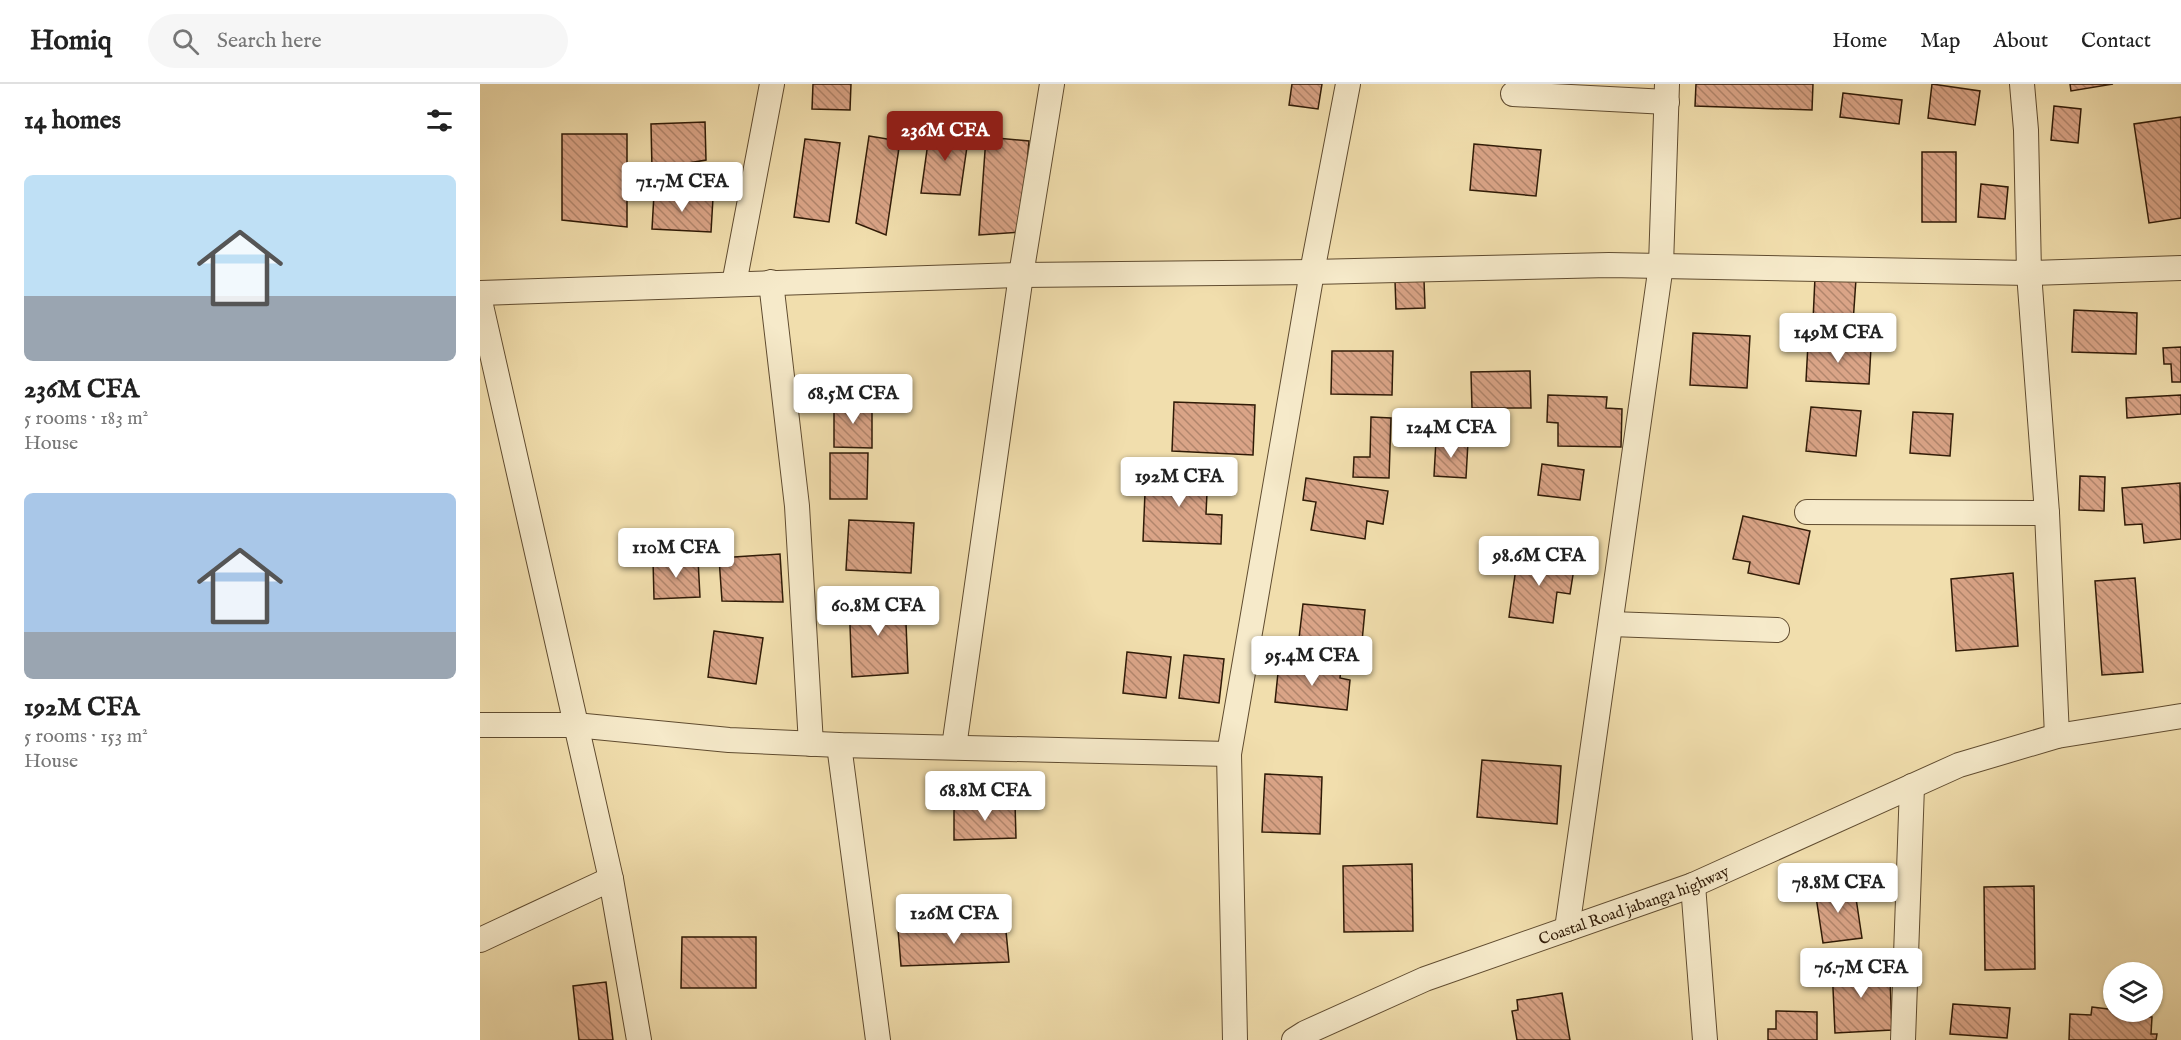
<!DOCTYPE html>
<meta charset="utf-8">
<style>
:root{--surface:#fff;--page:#f6f6f6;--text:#222;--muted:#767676;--line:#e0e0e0;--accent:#8f2418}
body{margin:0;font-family:"IM FELL English",serif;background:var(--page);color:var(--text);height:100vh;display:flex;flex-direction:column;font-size:22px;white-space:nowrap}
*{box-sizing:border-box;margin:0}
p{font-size:20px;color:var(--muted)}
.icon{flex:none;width:33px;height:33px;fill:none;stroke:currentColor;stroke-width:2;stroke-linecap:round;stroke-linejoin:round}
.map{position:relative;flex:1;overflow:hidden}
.side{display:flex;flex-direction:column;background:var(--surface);width:480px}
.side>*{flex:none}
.buttons{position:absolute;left:1623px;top:878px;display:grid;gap:12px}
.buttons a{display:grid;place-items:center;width:60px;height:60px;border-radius:50%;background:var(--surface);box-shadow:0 2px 4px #0004;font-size:30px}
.price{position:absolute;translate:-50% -51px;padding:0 14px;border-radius:6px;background:#fff;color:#222;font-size:20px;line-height:39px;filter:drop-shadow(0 2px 3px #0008)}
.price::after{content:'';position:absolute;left:50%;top:36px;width:18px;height:14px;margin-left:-9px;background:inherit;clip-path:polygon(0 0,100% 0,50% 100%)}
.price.on{background:var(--accent);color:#fff}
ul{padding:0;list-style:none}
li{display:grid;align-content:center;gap:12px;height:318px;padding:0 24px}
li span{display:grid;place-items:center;height:186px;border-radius:9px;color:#555}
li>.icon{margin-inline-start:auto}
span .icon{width:108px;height:108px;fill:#fffc;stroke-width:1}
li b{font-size:26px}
h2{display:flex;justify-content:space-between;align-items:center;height:72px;padding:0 24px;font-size:26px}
header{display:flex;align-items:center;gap:36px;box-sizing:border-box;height:84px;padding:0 30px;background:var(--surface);border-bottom:2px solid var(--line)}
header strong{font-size:28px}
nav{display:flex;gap:33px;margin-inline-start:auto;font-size:21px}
.search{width:420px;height:54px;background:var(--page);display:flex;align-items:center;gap:15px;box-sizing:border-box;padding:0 21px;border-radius:33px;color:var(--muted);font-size:22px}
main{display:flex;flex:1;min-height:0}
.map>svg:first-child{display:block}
.building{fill:url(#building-back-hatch);stroke:#301b07;stroke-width:1.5}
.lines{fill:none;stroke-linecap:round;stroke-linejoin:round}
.minor-casing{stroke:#604c30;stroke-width:26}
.minor{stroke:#f6eaca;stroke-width:24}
.labels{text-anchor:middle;stroke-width:4.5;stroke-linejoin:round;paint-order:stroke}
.street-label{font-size:16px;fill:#301b07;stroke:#f6eaca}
</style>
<header>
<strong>Homiq</strong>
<div class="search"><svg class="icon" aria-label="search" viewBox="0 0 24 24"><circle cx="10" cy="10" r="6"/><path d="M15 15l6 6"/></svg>Search here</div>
<nav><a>Home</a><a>Map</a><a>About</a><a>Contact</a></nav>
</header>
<main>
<section class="side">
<h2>14 homes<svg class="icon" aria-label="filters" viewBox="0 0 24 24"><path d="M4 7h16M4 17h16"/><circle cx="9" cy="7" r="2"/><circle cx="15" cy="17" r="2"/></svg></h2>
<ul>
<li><span style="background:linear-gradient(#bfe0f5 65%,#9aa5b1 0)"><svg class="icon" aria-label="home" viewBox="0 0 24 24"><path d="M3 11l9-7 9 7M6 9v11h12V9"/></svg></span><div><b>236M CFA</b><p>5 rooms · 183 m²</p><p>House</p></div></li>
<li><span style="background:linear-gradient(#a9c7e8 75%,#9aa5b1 0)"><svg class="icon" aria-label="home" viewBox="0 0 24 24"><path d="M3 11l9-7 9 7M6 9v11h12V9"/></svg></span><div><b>192M CFA</b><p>5 rooms · 153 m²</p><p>House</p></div></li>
</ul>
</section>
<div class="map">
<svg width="1701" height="956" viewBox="0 0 1701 956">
<defs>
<pattern id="building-back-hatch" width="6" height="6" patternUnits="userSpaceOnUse" patternTransform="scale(1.5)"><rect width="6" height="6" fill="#daa487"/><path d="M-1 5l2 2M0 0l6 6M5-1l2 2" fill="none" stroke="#b1856c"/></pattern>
</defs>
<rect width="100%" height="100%" fill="#f1dead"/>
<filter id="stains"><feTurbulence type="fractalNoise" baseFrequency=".00333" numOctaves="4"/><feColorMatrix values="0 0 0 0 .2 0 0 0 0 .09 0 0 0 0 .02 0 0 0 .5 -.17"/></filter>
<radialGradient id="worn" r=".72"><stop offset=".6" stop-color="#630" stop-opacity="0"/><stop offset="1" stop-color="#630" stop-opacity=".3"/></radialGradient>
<g class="building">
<polygon points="333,0 371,0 370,26 332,25"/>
<polygon points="812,0 842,0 838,25 809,21"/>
<polygon points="1216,0 1333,0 1332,26 1215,22"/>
<polygon points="1452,0 1500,7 1495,41 1448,34"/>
<polygon points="1590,0 1633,0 1591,7"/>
<polygon points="1363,9 1422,16 1419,40 1360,33"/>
<polygon points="1574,22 1601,25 1598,59 1571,56"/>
<polygon points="1701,33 1701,134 1669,139 1654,40"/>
<polygon points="225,38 226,76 172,85 171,40"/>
<polygon points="450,44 489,49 480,111 441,109"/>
<polygon points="82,50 147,50 147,143 82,136"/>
<polygon points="389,52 420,57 406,151 376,139"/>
<polygon points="506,53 549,57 541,148 499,151"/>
<polygon points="325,55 360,59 349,138 314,133"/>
<polygon points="994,60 1061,66 1056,112 990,106"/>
<rect x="1442" y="68" width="34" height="70"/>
<polygon points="1501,100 1528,103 1525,135 1498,133"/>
<polygon points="174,110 233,114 231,148 172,145"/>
<polygon points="1335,193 1376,195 1373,239 1333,237"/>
<polygon points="944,196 945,224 916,225 915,197"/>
<polygon points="1594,226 1657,229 1656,270 1592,268"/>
<polygon points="1213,249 1270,252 1267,304 1210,301"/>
<polygon points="1328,260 1391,263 1389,300 1326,297"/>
<polygon points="1701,263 1701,298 1692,298 1691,280 1684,280 1683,264"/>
<polygon points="852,267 913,267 912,311 851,310"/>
<polygon points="1050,287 1051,324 992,324 991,288"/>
<polygon points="1068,311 1127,313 1126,324 1142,325 1141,363 1078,362 1078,339 1067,338"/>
<polygon points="1701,311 1701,330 1647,334 1646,314"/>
<polygon points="354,318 392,318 392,364 354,363"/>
<polygon points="694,318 775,321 773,371 692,367"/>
<polygon points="1331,323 1381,327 1376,372 1326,367"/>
<polygon points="1433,328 1473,330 1470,372 1430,369"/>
<polygon points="961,332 993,334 993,350 961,349"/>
<polygon points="891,333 911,334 909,394 873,393 874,373 890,373"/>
<polygon points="956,356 988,358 986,394 954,392"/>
<polygon points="350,369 388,369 387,415 350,415"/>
<polygon points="1062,380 1104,386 1100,416 1058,411"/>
<polygon points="666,384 728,387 726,430 742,431 741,460 663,457"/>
<polygon points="1600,392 1625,393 1624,427 1599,426"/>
<polygon points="826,394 908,407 903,440 887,437 885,455 831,446 836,418 823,416"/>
<polygon points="1700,399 1701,455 1664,459 1662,440 1645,441 1642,404"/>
<polygon points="1263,432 1330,447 1319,500 1268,489 1270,478 1253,475"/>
<polygon points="369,436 434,439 431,489 366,486"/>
<polygon points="300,470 303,518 242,517 239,474"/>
<polygon points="1038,470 1095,478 1090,510 1077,508 1073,539 1029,533"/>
<polygon points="218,475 220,513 174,515 173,476"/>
<polygon points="1533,489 1538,562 1476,567 1471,495"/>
<polygon points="1655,494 1663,588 1622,591 1615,497"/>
<polygon points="425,514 428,589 372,593 369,516"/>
<polygon points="823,520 885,526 881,568 818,563"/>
<polygon points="234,547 283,554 276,600 228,593"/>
<polygon points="647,568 691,573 686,614 643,609"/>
<polygon points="704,571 744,575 739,619 699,614"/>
<polygon points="799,579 861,586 860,594 870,596 867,626 795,618"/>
<polygon points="1002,676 1081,682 1077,740 997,733"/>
<polygon points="785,690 842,693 840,750 782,748"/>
<polygon points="535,719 536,754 474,756 474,721"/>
<polygon points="932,780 933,847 864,848 863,782"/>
<polygon points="1374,801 1382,854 1343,859 1335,806"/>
<polygon points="1554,802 1555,885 1505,886 1504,803"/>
<polygon points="525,837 529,878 421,882 418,846"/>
<polygon points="202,853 276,853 276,904 201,904"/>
<polygon points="1401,880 1401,895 1410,895 1412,946 1355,949 1352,882"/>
<polygon points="126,898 133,956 99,956 93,902"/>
<polygon points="1082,909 1090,956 1037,956 1032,927 1038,926 1037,916"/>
<polygon points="1473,920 1530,924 1527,954 1470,950"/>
<polygon points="1612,923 1644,927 1644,931 1672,933 1671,950 1677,950 1676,956 1589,956 1590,930 1611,931"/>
<polygon points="1296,927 1337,928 1337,956 1288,956 1288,945 1296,945"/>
</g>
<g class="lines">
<defs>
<g id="minor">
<polyline points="1542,0 1546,46 1549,189 1567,429 1577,652"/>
<polyline points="1033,10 1187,18"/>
<polyline points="291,198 317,422 331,660"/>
<polyline points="254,200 292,0"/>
<polyline points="0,209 541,191 832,188 1129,181 1549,189 1701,184"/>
<polyline points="0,217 131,795 159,956"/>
<polyline points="1327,428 1567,429"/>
<polyline points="1131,540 1297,546"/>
<polyline points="0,641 95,641 249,656 359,661 749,670"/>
<polyline points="359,661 398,956"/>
<polyline points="474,663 541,191 572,0"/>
<polyline points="1213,801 1225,956"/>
<polyline points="1087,845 1181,181 1187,0"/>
<polyline points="0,856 131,795"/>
<polyline points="755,956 749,670 832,188 868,0"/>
<path id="s1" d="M814 956 825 949 945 895 1213 801 1479 681 1577 652 1701 632"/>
<polyline points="1423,956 1432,702"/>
</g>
</defs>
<use href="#minor" class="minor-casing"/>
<use href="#minor" class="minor"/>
</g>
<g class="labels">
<g class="street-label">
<text dy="6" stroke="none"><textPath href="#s1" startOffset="366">Coastal Road jabanga highway</textPath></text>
</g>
</g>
<rect width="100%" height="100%" filter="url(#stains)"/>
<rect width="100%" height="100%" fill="url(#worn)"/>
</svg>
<div class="buttons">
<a><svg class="icon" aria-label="layers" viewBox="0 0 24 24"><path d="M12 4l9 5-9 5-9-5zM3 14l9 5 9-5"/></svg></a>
</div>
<b class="price on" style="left:465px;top:78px">236M CFA</b>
<b class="price" style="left:202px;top:129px">71.7M CFA</b>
<b class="price" style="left:1358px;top:280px">149M CFA</b>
<b class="price" style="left:373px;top:341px">68.5M CFA</b>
<b class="price" style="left:971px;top:375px">124M CFA</b>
<b class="price" style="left:699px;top:424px">192M CFA</b>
<b class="price" style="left:196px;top:495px">110M CFA</b>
<b class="price" style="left:1059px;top:503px">98.6M CFA</b>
<b class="price" style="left:398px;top:553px">60.8M CFA</b>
<b class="price" style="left:832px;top:603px">95.4M CFA</b>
<b class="price" style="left:505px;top:738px">68.8M CFA</b>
<b class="price" style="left:1358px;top:830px">78.8M CFA</b>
<b class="price" style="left:474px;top:861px">126M CFA</b>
<b class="price" style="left:1381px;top:915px">76.7M CFA</b>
</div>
</main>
